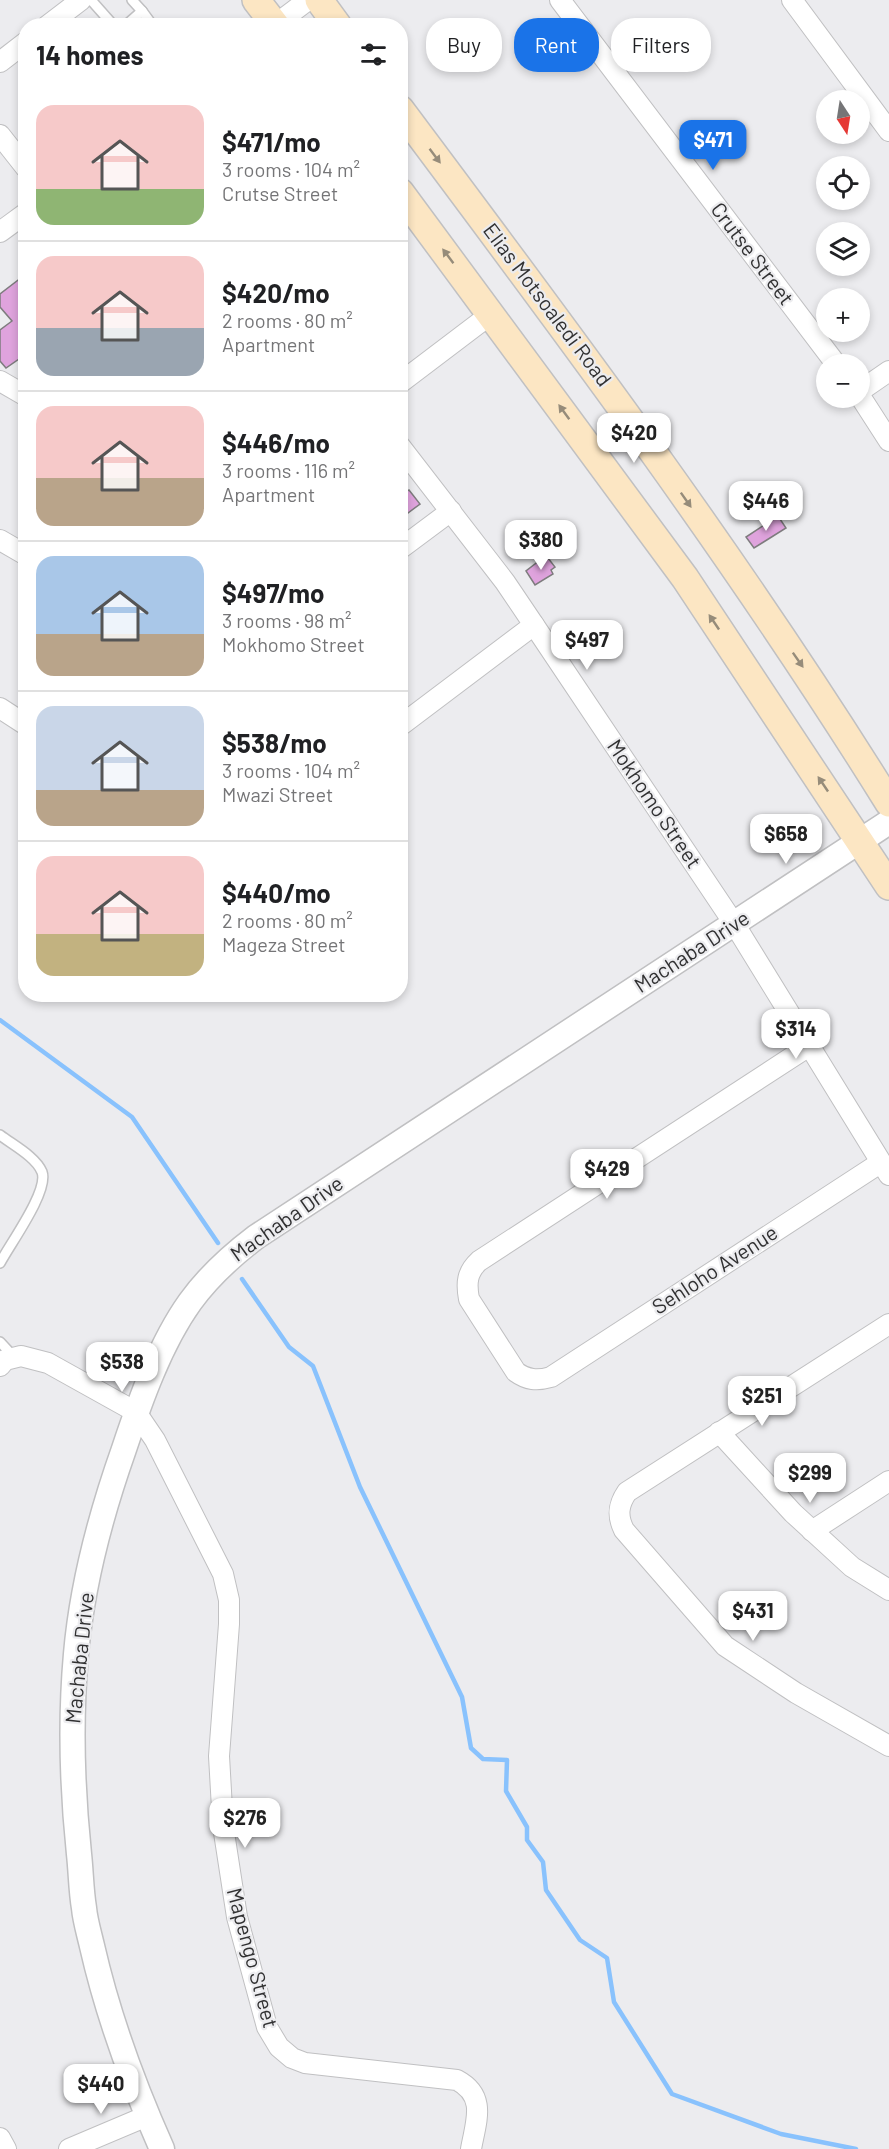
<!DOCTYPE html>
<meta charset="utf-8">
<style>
:root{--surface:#fff;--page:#f2f2f2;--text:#202124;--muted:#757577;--line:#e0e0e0;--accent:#1a73e8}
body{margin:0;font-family:Barlow,sans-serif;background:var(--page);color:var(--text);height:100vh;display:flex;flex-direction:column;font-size:22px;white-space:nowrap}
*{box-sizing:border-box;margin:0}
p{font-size:20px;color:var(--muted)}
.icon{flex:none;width:33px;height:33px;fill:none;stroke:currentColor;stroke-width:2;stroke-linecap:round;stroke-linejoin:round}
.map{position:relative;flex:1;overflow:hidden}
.drawer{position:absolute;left:18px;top:18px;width:390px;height:984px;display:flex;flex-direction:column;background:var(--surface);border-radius:24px;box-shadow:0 3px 9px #0003}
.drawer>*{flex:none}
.guide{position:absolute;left:426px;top:18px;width:372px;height:54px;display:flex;gap:12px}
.needle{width:39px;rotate:168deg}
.controls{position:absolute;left:816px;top:90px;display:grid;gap:12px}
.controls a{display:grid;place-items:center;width:54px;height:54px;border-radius:50%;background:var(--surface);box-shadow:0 3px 9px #0003;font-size:30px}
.price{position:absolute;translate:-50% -51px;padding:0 14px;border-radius:12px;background:#fff;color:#222;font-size:20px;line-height:39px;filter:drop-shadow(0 2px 3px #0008)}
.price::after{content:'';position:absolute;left:50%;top:36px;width:18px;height:14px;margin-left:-9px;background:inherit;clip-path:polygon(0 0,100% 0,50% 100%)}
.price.on{background:var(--accent);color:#fff}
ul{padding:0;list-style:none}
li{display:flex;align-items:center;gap:18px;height:150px;padding:0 18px}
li+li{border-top:2px solid var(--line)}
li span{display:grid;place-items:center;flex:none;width:168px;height:120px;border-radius:18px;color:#555}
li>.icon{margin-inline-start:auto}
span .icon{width:72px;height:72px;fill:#fffc;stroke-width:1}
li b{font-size:26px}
h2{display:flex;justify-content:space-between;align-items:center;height:72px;padding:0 18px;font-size:26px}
.tag{padding:0 21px;border-radius:24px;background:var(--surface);box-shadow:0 3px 9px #0003;font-size:21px;line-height:54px}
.tag.on{background:var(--accent);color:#fff}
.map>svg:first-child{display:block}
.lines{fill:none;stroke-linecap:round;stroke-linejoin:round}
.stream{stroke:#89c2fd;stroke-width:4.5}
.building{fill:#dfa3dd;stroke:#7e7c7e;stroke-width:1.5}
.service-casing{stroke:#c0c0c2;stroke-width:12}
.minor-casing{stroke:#c0c0c2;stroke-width:22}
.tertiary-casing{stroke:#c0c0c2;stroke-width:27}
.secondary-casing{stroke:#c0c0c2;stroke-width:30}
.service{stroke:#fff;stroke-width:9}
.minor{stroke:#fff;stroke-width:20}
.tertiary{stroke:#fff;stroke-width:24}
.secondary{stroke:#fce6c3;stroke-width:27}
.oneway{fill:#968c7a}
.labels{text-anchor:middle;stroke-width:4.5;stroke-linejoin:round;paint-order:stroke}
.street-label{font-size:21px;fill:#313132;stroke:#ececef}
</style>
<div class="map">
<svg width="889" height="2149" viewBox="0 0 889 2149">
<rect width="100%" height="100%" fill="#ececef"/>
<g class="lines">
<g class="stream">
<polyline points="0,1020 132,1117 218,1243"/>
<polyline points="242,1279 289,1347 313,1366 360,1487 462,1697 471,1748 483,1759 507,1760 506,1791 527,1827 527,1840 543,1862 546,1890 580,1940 607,1958 614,2002 672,2094 781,2134 856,2149"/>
</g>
</g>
<g class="building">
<polygon points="26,274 26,354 6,368 0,361 0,330 12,321 0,307 0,294"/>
<polygon points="409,490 420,504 400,519 400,496"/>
<polygon points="778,516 786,528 754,548 746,537"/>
<polygon points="544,557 545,560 548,558 555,567 551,570 553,574 535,585 526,571"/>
</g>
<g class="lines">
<defs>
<g id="service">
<polyline points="91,0 114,26"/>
<polyline points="142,11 153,26"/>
<polyline points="125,26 142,11 132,0"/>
<polyline points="400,344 404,380"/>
<path d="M0 1135C13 1145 36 1157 42 1172 49 1191 10 1244 0 1263"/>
<polyline points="0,1342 13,1356"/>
</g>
<g id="minor">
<polyline points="560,0 836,364"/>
<polyline points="792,0 889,131"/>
<polyline points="275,25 308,0"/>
<polyline points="47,26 81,0"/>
<polyline points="0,62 26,42"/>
<polyline points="0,135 26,168"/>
<polyline points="0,232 26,213"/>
<polyline points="0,381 26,396"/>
<polyline points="400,383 491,314"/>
<polyline points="860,391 889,371"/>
<polyline points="860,396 889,441"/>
<polyline points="400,446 505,582 534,625 735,925 889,1175"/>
<polyline points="0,540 26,555"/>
<polyline points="400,549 451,511"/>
<polyline points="0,708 26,725"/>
<polyline points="400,726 534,625"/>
<path d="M809 1046 479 1261C467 1272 466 1283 469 1299L516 1372C527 1380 537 1381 551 1377L880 1163"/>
<path d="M889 1324 627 1492C618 1505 617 1516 624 1530L725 1646 796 1693 889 1746"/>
<path d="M0 1366 5 1360 21 1356 48 1363 136 1412 155 1440 223 1574 229 1600V1624L219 1756 223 1826 237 1917 267 2027 279 2047 292 2058 305 2063 457 2080C487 2096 476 2121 471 2149"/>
<polyline points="719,1432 793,1513 852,1567 889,1590"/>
<polyline points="812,1531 889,1481"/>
<polyline points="0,2138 6,2149"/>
<polyline points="69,2149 147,2116"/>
</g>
<path id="tertiary" d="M162 2149C133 2084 108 2016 92 1946 89 1933 85 1920 84 1908 81 1890 81 1872 79 1854 72 1787 70 1721 76 1654 82 1585 101 1514 124 1449 140 1401 160 1344 190 1302 208 1277 231 1256 256 1237L889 822"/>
<g id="secondary">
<polyline points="256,0 276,26"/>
<polyline points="319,0 338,26"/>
<path d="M400 109C570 336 740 563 889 803"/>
<polyline points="400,192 685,578 889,886"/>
</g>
</defs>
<use href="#service" class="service-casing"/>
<use href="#minor" class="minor-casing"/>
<use href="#tertiary" class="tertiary-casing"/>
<use href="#secondary" class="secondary-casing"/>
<use href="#service" class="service"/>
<use href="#minor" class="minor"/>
<use href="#tertiary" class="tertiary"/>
<use href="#secondary" class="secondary"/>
</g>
<defs><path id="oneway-solid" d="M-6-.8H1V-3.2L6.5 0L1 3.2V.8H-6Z" transform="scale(1.5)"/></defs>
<g class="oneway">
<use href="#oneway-solid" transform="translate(435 156) rotate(53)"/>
<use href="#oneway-solid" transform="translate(448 256) rotate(-127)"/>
<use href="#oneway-solid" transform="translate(564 412) rotate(-126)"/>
<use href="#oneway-solid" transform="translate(686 500) rotate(55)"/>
<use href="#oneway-solid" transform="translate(714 622) rotate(-124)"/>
<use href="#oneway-solid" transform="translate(798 660) rotate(55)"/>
<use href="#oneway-solid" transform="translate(823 784) rotate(-124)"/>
</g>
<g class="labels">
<g class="street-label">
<text transform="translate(752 254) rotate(53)" y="7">Crutse Street</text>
<text transform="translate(547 305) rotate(53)" y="7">Elias Motsoaledi Road</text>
<text transform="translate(654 804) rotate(56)" y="7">Mokhomo Street</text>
<text transform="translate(692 952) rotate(-33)" y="7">Machaba Drive</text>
<text transform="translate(287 1219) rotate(-35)" y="7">Machaba Drive</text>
<text transform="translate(715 1270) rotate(-33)" y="7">Sehloho Avenue</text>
<text transform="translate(80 1658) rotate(-84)" y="7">Machaba Drive</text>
<text transform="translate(252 1958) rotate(75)" y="7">Mapengo Street</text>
</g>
</g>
</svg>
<div class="controls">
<a><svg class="needle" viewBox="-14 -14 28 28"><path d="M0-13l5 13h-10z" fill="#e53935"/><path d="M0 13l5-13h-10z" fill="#757577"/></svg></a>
<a><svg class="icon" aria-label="locate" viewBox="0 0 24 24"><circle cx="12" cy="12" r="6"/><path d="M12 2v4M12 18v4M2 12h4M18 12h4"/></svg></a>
<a><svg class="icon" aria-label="layers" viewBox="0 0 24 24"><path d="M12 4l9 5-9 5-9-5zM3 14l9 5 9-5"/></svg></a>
<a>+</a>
<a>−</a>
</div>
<b class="price on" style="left:713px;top:171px">$471</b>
<b class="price" style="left:634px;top:464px">$420</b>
<b class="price" style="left:766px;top:532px">$446</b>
<b class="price" style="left:541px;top:571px">$380</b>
<b class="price" style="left:587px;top:671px">$497</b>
<b class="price" style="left:786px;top:865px">$658</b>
<b class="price" style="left:796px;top:1060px">$314</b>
<b class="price" style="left:607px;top:1200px">$429</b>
<b class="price" style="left:122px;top:1393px">$538</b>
<b class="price" style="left:762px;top:1427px">$251</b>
<b class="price" style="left:810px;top:1504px">$299</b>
<b class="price" style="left:753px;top:1642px">$431</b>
<b class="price" style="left:245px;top:1849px">$276</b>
<b class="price" style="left:101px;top:2115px">$440</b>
<div class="guide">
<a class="tag">Buy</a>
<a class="tag on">Rent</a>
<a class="tag">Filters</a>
</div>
<section class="drawer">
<h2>14 homes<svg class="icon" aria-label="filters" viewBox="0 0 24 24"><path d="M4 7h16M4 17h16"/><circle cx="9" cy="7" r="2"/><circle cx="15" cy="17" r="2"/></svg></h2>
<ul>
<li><span style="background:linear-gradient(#f6c9c9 70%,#8fb573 0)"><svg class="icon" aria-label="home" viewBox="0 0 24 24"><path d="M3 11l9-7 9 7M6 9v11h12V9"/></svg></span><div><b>$471/mo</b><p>3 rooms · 104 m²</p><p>Crutse Street</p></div></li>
<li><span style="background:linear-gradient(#f6c9c9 60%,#9aa5b1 0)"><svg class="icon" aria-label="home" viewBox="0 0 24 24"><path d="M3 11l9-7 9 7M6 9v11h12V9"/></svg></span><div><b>$420/mo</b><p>2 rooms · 80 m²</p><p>Apartment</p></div></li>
<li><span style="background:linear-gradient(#f6c9c9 60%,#b9a48a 0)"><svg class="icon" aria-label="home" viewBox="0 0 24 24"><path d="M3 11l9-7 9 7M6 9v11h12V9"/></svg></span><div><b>$446/mo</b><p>3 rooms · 116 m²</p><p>Apartment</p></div></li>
<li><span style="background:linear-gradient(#a9c7e8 65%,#b9a48a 0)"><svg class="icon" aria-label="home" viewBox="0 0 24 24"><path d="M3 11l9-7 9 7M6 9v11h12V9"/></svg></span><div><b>$497/mo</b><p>3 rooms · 98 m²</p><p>Mokhomo Street</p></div></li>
<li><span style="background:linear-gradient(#c9d6e8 70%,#b9a48a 0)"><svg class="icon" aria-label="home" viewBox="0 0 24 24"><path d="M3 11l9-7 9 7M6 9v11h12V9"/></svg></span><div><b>$538/mo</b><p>3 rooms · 104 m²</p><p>Mwazi Street</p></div></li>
<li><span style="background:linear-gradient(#f6c9c9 65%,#c2b280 0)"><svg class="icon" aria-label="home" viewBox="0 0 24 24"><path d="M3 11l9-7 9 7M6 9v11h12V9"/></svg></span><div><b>$440/mo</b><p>2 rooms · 80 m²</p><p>Mageza Street</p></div></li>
</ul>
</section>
</div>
